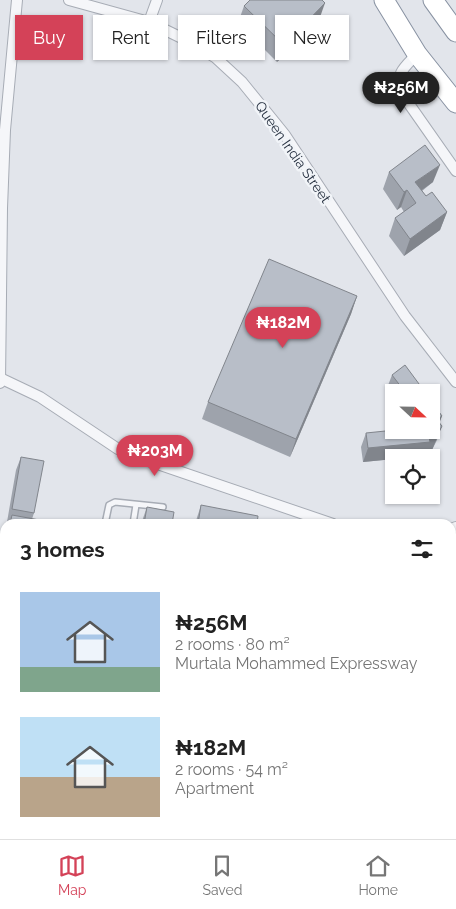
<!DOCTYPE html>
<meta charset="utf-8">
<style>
:root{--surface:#fff;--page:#f2f2f2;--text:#222;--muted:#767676;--line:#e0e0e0;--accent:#d44258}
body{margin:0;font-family:Raleway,sans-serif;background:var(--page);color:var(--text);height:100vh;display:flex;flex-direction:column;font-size:19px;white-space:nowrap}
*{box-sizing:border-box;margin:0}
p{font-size:16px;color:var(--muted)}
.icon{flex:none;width:28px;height:28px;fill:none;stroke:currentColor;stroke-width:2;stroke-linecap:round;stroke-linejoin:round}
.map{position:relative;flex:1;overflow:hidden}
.details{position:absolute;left:0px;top:519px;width:456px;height:321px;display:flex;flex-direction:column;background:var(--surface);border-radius:15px 15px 0 0;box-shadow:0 1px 4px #0004}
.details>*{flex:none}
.top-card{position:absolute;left:15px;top:15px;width:426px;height:45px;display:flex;gap:10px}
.needle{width:32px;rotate:112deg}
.controls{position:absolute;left:385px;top:384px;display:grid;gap:10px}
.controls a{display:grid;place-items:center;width:55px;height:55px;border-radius:0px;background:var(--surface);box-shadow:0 1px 4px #0004;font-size:25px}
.price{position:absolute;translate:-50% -42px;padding:0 11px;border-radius:18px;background:var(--accent);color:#fff;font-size:16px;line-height:32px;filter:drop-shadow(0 1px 2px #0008)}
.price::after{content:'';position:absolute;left:50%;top:30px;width:15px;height:11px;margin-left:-8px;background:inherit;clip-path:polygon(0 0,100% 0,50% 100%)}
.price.on{background:#222;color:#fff}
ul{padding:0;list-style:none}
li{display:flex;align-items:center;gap:15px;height:125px;padding:0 20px}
li span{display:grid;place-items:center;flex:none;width:140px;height:100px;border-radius:0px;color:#555}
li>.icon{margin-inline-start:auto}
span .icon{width:60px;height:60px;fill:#fffc;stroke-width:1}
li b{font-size:21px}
h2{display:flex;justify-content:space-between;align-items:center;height:60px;padding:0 20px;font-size:21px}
.tag{padding:0 18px;border-radius:0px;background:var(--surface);box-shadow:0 1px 4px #0004;font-size:18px;line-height:45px}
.tag.on{background:var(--accent);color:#fff}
.dock{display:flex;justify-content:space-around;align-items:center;height:70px;border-top:1px solid var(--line);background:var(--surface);font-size:14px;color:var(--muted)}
.dock a{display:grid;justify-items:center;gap:2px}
.dock .on{color:var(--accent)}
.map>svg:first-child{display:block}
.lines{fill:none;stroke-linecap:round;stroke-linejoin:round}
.lane-casing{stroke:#a7acb5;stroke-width:8}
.street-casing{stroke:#a7acb5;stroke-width:12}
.secondary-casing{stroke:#a7acb5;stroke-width:16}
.highway-casing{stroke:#8892a2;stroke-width:21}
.lane{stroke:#f5f6f9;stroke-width:5}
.street{stroke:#f5f6f9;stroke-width:10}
.secondary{stroke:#fff;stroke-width:14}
.highway{stroke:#fff;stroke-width:19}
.wall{fill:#9ea3ac}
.shaded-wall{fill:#81858c}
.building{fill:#b8bec8;stroke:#81858c}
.labels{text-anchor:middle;stroke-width:5;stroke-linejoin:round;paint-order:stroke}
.street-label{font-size:14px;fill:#293343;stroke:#f1f4f8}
</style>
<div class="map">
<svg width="456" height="839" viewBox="0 0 456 839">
<rect width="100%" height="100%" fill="#e2e5eb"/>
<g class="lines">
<defs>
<g id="lane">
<polyline points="105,524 109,505 115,502 163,507"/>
<polyline points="133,524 136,505"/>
</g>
<g id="street">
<polyline points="69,0 149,22 190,42 216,58 242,82 285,135 405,316 456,382"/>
<polyline points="149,22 157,0"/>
<path d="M417 54C405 67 396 72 400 91L456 171"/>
<polyline points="0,378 40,397 118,449 143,459 333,524"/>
<polyline points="0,383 2,208 5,130 17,0"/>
<polyline points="451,529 456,527"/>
<polyline points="0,733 5,734"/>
<polyline points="451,800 456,800"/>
</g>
<g id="secondary">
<polyline points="0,671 5,671"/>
<polyline points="0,698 5,698"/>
<polyline points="451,728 456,729"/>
<polyline points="451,754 456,754"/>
</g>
<g id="highway">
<polyline points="384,0 417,54 456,103"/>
<polyline points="433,0 456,32"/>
</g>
</defs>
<use href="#lane" class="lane-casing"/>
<use href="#street" class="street-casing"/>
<use href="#secondary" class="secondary-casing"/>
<use href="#highway" class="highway-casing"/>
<use href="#lane" class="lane"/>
<use href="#street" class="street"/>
<use href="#secondary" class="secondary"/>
<use href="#highway" class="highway"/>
</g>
<g class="wall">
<polygon points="244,6 319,20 277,62 238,23"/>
<polygon points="389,172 433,182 422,191 426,196 447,212 440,230 404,256 389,236 395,218 404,212 401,207 397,210 383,189"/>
<polygon points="357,296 351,314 290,457 202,419 208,402"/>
<polygon points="392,375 425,392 394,392 394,397 387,388"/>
<polygon points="442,416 439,423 437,440 432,450 427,450 425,455 405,458 394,458 394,459 363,462 361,447 366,433 431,430"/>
<polygon points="21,457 34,513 32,519 56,524 9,524 9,523 7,522 16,470"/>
<polygon points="201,505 257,524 195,524"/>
<polygon points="147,507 172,524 141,524"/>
<polygon points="5,538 5,563 0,562"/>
<polygon points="0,572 5,573 5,606 0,605"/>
<polygon points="5,759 5,817 0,816 0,778 2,768"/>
<rect x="248" y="835" width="34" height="4"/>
</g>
<g class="shaded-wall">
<polygon points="325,3 319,20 277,62 284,45"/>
<polygon points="440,165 433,182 412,197 415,182"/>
<polygon points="407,190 401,207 397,210 404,192"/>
<polygon points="447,212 440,230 404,256 410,239"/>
<polygon points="357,296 351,314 290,457 296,439"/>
<polygon points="442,416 437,429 437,420"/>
<polygon points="442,426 432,450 427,450 425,455 405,458 394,458 394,459 363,462 368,448 429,437"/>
<polygon points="250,835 282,838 282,839 249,839"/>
<polygon points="326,835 350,835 349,838"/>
<polygon points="396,835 422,835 420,839 395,839"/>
</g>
<g class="building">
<polygon points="250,0 322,0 325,3 284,45 244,6"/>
<polygon points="425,145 440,165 415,182 426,196 432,192 447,212 410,239 395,218 416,203 407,190 404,192 389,172"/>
<polygon points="269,259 357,296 296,439 208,402"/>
<polygon points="405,365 425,392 405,392 392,375"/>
<polygon points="431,401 442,416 437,420 442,426 437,436 429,437 430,442 368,448 366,433 395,430 431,430"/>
<polygon points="21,457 44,461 34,513 12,509"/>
<polygon points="201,505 258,516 257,524 198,524"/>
<polygon points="147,507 174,512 172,524 144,524"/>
<polygon points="12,515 56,523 56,524 10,524"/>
<polygon points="0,572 5,573 5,591 3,591 0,583"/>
<polygon points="5,764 5,803 0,802 0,794"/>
<polygon points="44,835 71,835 70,839 43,839"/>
<polygon points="109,835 147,835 146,839 108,839"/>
<polygon points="251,835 282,835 282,838"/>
<polygon points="351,835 371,835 371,839 350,839"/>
</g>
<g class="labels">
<g class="street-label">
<text transform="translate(293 152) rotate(55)" y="5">Queen India Street</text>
</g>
</g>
</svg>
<div class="controls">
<a><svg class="needle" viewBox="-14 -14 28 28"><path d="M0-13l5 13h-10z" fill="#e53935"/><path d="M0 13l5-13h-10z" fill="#767676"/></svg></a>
<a><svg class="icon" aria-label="locate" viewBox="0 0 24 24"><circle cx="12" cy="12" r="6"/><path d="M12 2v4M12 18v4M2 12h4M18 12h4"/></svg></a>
</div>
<b class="price on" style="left:401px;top:114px">₦256M</b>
<b class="price" style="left:283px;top:349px">₦182M</b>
<b class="price" style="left:155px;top:477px">₦203M</b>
<div class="top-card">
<a class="tag on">Buy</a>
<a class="tag">Rent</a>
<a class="tag">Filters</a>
<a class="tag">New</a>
</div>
<section class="details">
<h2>3 homes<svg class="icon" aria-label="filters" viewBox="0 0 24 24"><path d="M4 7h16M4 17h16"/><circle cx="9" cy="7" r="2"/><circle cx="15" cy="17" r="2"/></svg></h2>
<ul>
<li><span style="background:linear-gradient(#a9c7e8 75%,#7fa58c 0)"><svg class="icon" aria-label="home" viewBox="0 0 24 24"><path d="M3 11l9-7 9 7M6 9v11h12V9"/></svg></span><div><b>₦256M</b><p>2 rooms · 80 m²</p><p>Murtala Mohammed Expressway</p></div></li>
<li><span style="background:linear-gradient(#bfe0f5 60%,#b9a48a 0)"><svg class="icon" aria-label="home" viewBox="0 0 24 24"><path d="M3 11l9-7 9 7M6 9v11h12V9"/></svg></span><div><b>₦182M</b><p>2 rooms · 54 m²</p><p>Apartment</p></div></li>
</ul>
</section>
</div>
<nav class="dock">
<a class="on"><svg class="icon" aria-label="map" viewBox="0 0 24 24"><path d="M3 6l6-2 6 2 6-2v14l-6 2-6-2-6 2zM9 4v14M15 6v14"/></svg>Map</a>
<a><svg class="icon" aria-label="saved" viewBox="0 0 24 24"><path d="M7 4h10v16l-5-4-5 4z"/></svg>Saved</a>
<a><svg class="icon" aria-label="home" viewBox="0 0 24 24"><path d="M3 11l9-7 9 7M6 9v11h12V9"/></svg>Home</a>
</nav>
